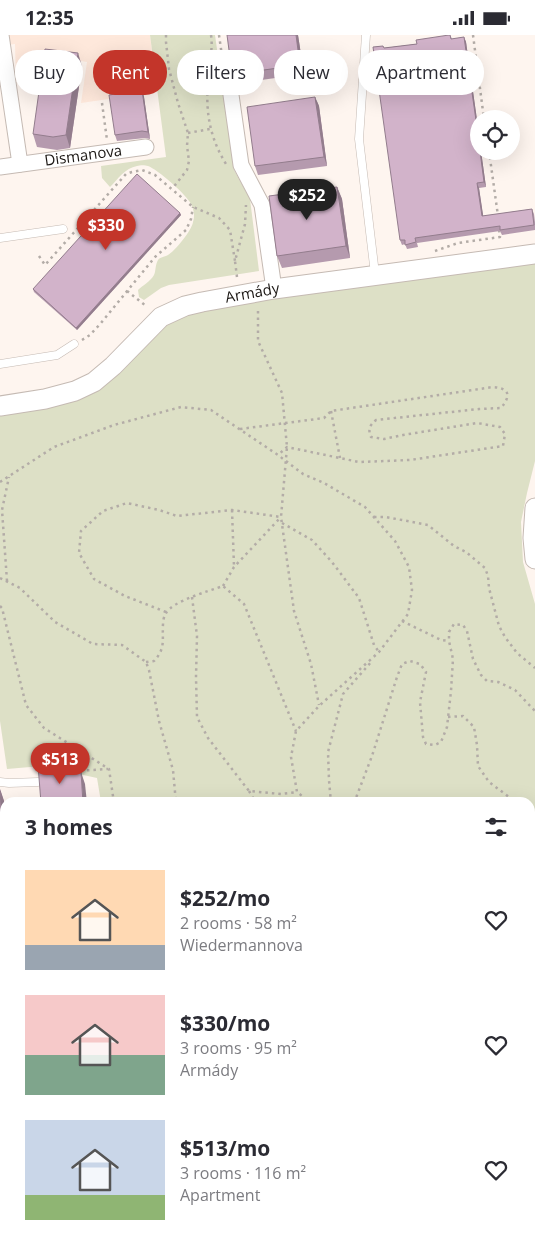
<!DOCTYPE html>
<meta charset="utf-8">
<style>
:root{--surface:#fff;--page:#f7f7f7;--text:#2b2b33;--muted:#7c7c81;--accent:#c3352a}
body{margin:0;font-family:"Open Sans",sans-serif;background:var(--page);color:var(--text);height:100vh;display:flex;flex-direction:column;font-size:19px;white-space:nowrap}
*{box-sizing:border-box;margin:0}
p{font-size:16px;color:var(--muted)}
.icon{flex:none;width:28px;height:28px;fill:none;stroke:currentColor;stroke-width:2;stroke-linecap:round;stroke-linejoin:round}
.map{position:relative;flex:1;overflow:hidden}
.sheet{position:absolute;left:0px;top:762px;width:535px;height:446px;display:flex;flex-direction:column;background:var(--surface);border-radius:15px 15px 0 0;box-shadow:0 5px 20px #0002}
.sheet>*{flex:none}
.guide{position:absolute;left:15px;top:15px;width:505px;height:45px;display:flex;gap:10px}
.controls{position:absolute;left:470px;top:75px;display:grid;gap:10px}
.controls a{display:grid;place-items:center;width:50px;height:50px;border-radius:50%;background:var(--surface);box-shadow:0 5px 20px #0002;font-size:25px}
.price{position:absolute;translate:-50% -42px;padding:0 11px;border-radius:18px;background:var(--accent);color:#fff;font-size:16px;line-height:32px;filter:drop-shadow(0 1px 2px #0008)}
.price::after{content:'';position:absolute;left:50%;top:30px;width:15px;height:11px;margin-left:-8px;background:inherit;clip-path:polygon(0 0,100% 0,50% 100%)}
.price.on{background:#222;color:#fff}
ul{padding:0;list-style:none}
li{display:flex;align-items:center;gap:15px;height:125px;padding:0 25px}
li span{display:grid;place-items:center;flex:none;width:140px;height:100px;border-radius:0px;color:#555}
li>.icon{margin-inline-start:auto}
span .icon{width:60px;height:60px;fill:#fffc;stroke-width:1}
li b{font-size:21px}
h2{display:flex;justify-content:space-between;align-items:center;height:60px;padding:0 25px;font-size:21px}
.chip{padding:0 18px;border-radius:22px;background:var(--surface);box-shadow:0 5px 20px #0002;font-size:18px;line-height:45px}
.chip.on{background:var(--accent);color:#fff}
.status{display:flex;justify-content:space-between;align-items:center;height:35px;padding:0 25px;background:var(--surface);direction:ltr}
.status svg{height:14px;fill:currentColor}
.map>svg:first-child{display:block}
.education{fill:#fee8db}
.green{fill:#dde0c6}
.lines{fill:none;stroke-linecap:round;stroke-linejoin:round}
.stream{stroke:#a9bcd9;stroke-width:4}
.service-casing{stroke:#c5bab3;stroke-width:9}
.minor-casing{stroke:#c5bab3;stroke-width:17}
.tertiary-casing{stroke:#c5bab3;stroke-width:21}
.path{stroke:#b3aca7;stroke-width:2.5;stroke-dasharray:2.5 4;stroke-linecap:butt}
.service{stroke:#fff;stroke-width:8}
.minor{stroke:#fff;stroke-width:15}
.tertiary{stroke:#fff;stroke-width:19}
.wall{fill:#b59aae}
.shaded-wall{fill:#937d8d}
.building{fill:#d2b3ca;stroke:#937d8d}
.labels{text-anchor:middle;stroke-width:4;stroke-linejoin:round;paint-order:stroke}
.street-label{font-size:15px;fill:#1b1714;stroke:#fff}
</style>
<div class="status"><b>12:35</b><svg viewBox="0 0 49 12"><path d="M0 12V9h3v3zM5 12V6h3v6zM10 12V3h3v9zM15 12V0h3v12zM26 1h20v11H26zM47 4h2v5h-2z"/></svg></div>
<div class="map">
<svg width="535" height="1208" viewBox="0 0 535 1208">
<rect width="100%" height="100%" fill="#fef5ef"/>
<polygon class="education" points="0,0 150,0 157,57 81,68 87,27 46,20 42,43 16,46 15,9 0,11"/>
<g class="green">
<path d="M150 0H215L234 135 250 164 259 236 169 250 161 253 144 265 139 262 138 255C143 250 150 247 154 240 156 236 155 230 158 225 160 222 164 222 168 220 175 216 192 195 193 187 195 181 194 175 191 169 187 160 157 134 148 131 145 130 140 130 137 131 125 133 118 144 110 152L102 143 101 131 166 122Z"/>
<polygon points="535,226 535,426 527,458 521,487 523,527 535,569 535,1208 239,1208 239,1207 230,1204 530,1204 530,768 101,767 97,743 42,731 7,734 0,686 0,378 81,362 153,299 180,282 216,268"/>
<polygon points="5,844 5,1204 230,1204 228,1208 0,1208 0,845"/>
</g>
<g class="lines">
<g class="stream">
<polyline points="530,996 535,996"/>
<polyline points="0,1078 5,1076"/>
</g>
<defs>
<g id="service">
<polyline points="366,0 359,104 375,239"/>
<polyline points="0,203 63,194"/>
<polyline points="0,329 57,320 74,309"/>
<polyline points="0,747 9,748 38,747"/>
</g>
<g id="minor">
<polyline points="1,0 20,129"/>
<polyline points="227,32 241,130 262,170 274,254"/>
<path id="s1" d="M0 132 146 112"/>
</g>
<g id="tertiary">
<path id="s2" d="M0 371 45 364 75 356 94 347 113 331 161 282 185 271 202 267 274 254 535 219"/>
<polyline points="535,473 533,503 535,524"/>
</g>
</defs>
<use href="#service" class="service-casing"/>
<use href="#minor" class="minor-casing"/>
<use href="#tertiary" class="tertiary-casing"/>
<g class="path">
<polyline points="166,0 166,7 169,34 178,68 188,98 187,111 189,126 187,135 172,154"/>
<path d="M211 0C213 12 210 23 209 35 205 70 207 98 226 129"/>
<polyline points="219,0 222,21"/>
<polyline points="473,0 484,84"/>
<polyline points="21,48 43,46"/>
<polyline points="102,68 107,105"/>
<polyline points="188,98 210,94"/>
<polyline points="489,116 498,181"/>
<polyline points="435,216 458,208 500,202 499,195"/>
<polyline points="39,221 45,230 126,139 132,137 142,135 155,140 193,172 219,183 230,195 235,226"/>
<polyline points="237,242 235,226 245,189 246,170"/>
<polyline points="127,256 146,271"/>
<polyline points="258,276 258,306 282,358 287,412 281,482 294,576 311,629 319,670"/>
<polyline points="82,305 90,300 101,288 155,222 186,195 191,184 193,172"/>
<polyline points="331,376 340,423"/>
<path d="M240 394 324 383 331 376 493 352C510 353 511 361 501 373L479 374 376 385C369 391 368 394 371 402L384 404 403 400 477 388 500 392 505 399 503 411 410 425 359 427 287 412 278 420"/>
<polyline points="0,447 54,412 114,390 181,372 211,375 278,420 303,439 324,448 365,472 395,506 409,532 412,555 408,579 379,617 319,671 296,696 291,722 297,757 311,768"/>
<polyline points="232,475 234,531"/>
<polyline points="374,482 386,482 428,490 454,511 466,517 485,533 488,541 489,553 499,591 505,602 517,618 535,633"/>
<polyline points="282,488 312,505 332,527 359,563 374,610 379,617 379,618"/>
<polyline points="0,543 20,553 55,587 93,609 122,610 146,627 149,635 159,686 173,735 176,768"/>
<polyline points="7,546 2,475 9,442"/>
<polyline points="223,551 234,532 281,482"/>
<polyline points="192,562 197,601 196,642 197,682 208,703 249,756 281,759 297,757"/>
<polyline points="0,571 2,573 26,670 44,693 109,734 114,768"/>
<polyline points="166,577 125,561 94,544 79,518 81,496 103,476 127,468 159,475 177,481 232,475 281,482"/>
<polyline points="402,586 441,605 449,606"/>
<path d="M146 627 154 626C166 613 162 605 163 589 163 586 164 581 166 578 173 566 209 556 223 551L244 569 296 696"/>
<polyline points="448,682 463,681 474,692 477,710 478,731 489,747 517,768"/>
<polyline points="61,737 108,734"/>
<polyline points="249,756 256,768"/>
<polyline points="331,768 329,745 328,717 343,659 372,626"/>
<polyline points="354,768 372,721 397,642 402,629 410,626 420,629 426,637 420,667 423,702 426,709 435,710 441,707 447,692 451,656 453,624 449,606 449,597 454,589 463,590 467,596 473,624 481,640 487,646 498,647 515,655 535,676"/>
<polyline points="530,776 535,779"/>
<polyline points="530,790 535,789"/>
<polyline points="530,862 535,862"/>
<polyline points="0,878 5,876"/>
<polyline points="0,943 5,944"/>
<polyline points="530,975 535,975"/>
<polyline points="0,976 5,976"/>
<path d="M535 978C531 999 531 1020 535 1041"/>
<polyline points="0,1055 5,1062"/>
<polyline points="530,1124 535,1105"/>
<polyline points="530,1171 535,1170"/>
<polyline points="0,1198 5,1197"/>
<polyline points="116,1204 118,1208"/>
<polyline points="20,1208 24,1204"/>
<polyline points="129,1208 136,1204"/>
<polyline points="306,1208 319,1204"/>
</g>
<use href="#service" class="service"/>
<use href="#minor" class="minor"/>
<use href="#tertiary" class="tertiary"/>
</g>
<g class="wall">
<polygon points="298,0 304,39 239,48 235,39 234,27 229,15"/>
<polygon points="450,0 452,4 464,2 466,7 479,99 479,116 481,116 486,152 479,153 483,181 532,174 534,179 535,187 535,195 502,200 500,196 417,208 418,212 407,214 405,209 402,210 400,205 384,13 417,9"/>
<polygon points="82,31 70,113 57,115 37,112 33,99"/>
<polygon points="142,55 144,62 150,104 145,103 117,106 115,100"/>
<polygon points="315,62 319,71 327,131 258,140 255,131"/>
<polygon points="337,152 342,164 350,223 282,233 277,221"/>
<polygon points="180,178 181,180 77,295 34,257 33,254"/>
<polygon points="0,754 4,766 5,774 5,810 0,810"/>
</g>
<g class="shaded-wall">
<polygon points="296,0 298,0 304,39 300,30"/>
<polygon points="464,2 466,7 479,99 479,106"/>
<polygon points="78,18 82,31 70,113 66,100"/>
<polygon points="142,55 144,62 150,104 148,97"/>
<polygon points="315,62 319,71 327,131 324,122"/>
<polygon points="480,116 481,116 486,152 484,147"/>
<polygon points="477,148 479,153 484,186 482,181"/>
<polygon points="337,152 342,164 350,223 346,211"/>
<polygon points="180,178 181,180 77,295 76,293"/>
<polygon points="61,728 66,741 62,738"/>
<polygon points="81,737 85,749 87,768 83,768"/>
<polygon points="0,754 4,766 5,802 3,797"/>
</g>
<g class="building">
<polygon points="227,0 296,0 300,30 235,39 233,21 229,15"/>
<polygon points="449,0 450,0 451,4 464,2 479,106 479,116 480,116 484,147 477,148 482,181 532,174 534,190 500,195 500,191 415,203 416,207 405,210 405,205 400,205 373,12 383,11 384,13 417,9 416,5"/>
<polygon points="45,14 78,18 66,100 53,102 33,99"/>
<polygon points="142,55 148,97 142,96 115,100 109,60"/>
<polygon points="315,62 324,122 255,131 247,72"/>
<polygon points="137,139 180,178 76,293 33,254"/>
<polygon points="337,152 346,211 277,221 269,161"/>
<polygon points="61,728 62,738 81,737 83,768 41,768 38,730"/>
<polygon points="0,756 3,797 0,798"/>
<polygon points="228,1204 239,1204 237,1208 227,1208"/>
</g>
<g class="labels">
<g class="street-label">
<text dy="5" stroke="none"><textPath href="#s1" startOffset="84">Dismanova</textPath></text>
<text dy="5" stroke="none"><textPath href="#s2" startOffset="286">Armády</textPath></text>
</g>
</g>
</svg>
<div class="controls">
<a><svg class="icon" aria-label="locate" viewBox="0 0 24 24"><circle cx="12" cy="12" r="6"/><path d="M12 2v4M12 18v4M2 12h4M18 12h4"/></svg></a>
</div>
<b class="price on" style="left:307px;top:186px">$252</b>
<b class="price" style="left:106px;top:216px">$330</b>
<b class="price" style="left:60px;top:750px">$513</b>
<div class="guide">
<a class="chip">Buy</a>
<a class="chip on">Rent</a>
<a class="chip">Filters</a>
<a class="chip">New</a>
<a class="chip">Apartment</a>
</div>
<section class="sheet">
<h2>3 homes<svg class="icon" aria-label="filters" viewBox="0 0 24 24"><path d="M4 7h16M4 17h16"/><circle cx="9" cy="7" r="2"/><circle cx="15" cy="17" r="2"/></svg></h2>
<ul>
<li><span style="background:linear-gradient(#ffd9b3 75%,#9aa5b1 0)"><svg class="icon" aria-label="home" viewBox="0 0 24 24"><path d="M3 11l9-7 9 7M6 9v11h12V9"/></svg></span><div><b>$252/mo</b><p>2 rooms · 58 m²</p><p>Wiedermannova</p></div><svg class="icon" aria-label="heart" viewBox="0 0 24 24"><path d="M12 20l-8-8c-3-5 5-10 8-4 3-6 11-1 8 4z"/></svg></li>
<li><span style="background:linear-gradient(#f6c9c9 60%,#7fa58c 0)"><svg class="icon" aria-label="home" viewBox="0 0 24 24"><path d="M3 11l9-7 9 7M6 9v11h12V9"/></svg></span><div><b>$330/mo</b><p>3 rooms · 95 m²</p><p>Armády</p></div><svg class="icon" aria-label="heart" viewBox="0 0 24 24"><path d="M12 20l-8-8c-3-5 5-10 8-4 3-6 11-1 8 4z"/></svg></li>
<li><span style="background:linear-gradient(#c9d6e8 75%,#8fb573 0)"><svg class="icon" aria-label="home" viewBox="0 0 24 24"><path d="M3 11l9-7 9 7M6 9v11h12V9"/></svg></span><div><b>$513/mo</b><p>3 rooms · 116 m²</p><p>Apartment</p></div><svg class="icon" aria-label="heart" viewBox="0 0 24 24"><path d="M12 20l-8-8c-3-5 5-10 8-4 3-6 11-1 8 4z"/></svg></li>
</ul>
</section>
</div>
